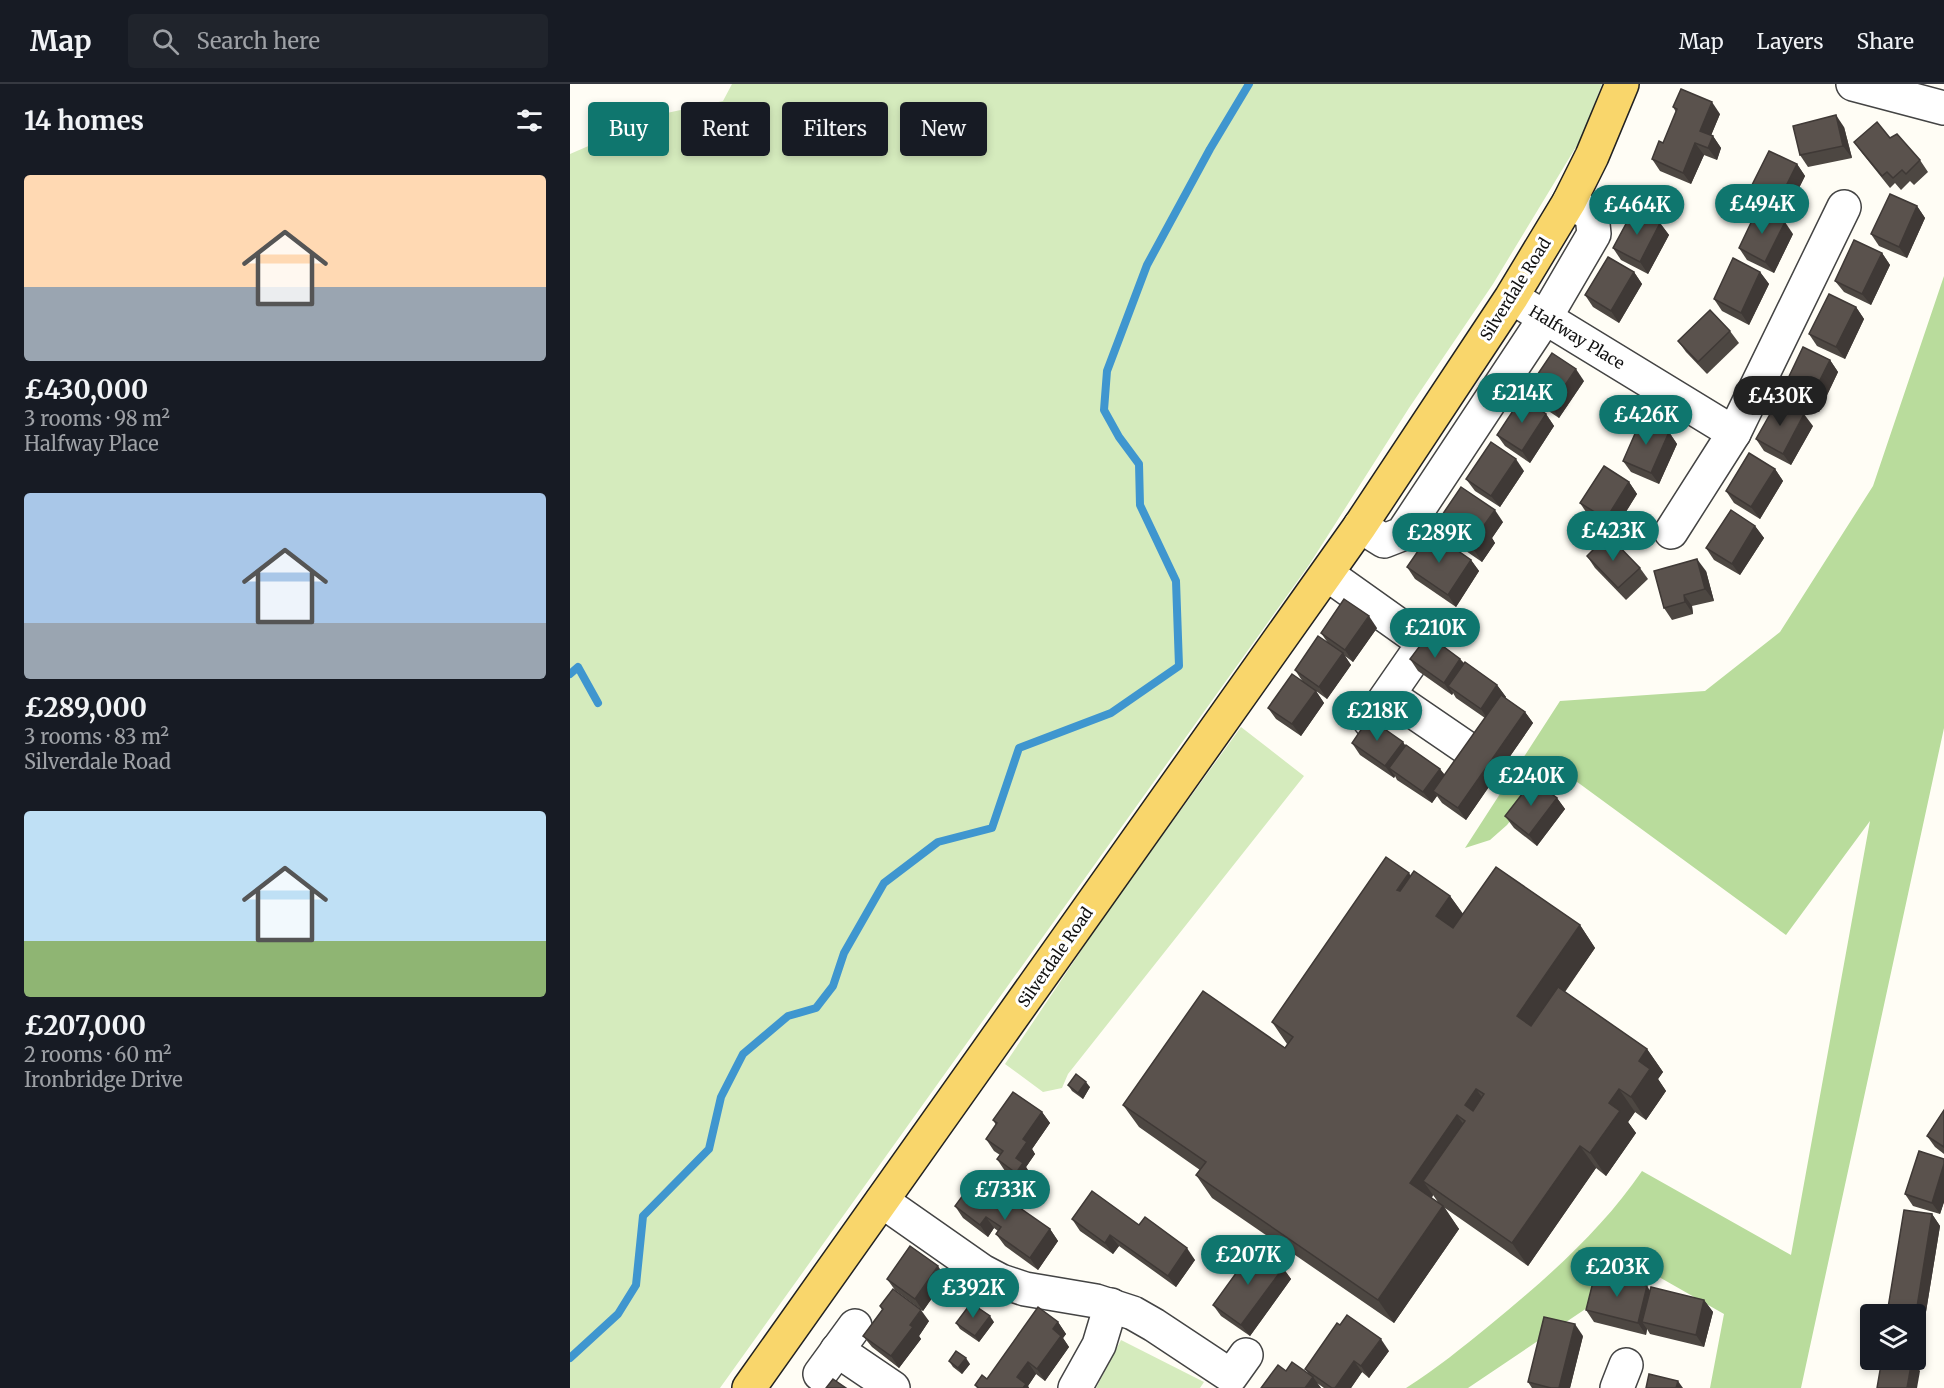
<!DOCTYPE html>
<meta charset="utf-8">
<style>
:root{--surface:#171b24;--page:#20242c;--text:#f1f3f6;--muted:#9ea1a6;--line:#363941;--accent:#0f766e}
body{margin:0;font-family:Merriweather,serif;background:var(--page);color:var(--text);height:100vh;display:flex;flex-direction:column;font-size:22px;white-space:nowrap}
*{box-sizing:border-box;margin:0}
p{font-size:20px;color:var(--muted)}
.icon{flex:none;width:33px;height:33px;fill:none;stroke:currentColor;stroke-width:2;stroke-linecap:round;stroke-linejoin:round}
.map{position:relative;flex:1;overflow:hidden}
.drawer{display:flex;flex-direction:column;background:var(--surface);width:570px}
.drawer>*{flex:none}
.hud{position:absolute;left:18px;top:18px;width:570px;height:54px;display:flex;gap:12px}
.buttons{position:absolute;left:1290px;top:1220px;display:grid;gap:12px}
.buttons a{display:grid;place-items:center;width:66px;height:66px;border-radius:6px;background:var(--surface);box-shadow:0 3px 9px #0003;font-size:30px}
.price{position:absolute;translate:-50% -51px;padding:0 14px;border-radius:21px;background:var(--accent);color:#fff;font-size:20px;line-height:39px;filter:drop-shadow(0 2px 3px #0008)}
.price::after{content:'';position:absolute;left:50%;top:36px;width:18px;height:14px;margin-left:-9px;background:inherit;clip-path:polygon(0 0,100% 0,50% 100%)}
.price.selected{background:#222;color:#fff}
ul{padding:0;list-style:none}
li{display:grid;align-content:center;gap:12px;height:318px;padding:0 24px}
li span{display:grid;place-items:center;height:186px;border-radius:6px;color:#555}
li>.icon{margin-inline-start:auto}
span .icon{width:108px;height:108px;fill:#fffc;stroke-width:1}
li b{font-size:26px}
h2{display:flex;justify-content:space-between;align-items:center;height:72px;padding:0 24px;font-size:26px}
.tag{padding:0 21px;border-radius:6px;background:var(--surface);box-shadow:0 3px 9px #0003;font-size:21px;line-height:54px}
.tag.selected{background:var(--accent);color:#fff}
header{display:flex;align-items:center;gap:36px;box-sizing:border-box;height:84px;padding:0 30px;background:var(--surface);border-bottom:2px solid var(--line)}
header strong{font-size:28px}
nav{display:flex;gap:33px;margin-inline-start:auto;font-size:21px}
.search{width:420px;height:54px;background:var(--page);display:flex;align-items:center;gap:15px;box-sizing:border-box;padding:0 21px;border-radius:6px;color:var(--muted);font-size:22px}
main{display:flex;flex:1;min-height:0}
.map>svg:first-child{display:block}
.green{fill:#d5ebbd}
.forest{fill:#b9dc9c}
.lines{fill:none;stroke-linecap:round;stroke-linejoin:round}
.stream{stroke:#3f96cf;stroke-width:8}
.minor-casing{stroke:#444;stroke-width:36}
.major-casing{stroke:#222;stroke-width:36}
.minor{stroke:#fff;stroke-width:33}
.major{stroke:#f9d66b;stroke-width:33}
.wall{fill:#4d4742;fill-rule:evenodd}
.shaded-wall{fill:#3f3936}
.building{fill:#5a524d;stroke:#3f3936;stroke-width:1.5;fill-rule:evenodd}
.labels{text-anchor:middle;stroke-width:6;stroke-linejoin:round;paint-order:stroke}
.street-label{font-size:16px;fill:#111;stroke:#fff}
</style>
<header>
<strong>Map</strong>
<div class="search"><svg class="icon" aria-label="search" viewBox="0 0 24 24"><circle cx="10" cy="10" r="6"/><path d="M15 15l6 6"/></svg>Search here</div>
<nav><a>Map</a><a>Layers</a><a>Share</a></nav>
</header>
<main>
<section class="drawer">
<h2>14 homes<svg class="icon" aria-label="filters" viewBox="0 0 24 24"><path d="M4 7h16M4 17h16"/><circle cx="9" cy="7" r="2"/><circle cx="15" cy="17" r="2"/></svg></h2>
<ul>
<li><span style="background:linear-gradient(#ffd9b3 60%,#9aa5b1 0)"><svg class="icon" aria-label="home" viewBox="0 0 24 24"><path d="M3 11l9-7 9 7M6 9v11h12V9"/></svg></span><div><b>£430,000</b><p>3 rooms · 98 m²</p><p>Halfway Place</p></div></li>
<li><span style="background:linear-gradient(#a9c7e8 70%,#9aa5b1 0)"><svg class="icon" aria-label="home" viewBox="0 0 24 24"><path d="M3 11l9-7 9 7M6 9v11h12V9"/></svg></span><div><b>£289,000</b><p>3 rooms · 83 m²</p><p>Silverdale Road</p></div></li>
<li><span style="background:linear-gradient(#bfe0f5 70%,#8fb573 0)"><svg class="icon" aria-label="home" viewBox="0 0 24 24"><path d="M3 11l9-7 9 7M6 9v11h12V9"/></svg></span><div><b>£207,000</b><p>2 rooms · 60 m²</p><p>Ironbridge Drive</p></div></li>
</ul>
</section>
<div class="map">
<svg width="1374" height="1304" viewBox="0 0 1374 1304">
<rect width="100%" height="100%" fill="#fffdf5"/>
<g class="green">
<polygon points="162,0 1032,0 1012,53 923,200 839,324 739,481 150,1304 0,1304 0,70 92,30 153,17"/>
<polygon points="671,643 734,692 498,990 492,1004 473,1008 435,980 537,828"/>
<polygon points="551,1256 634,1298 630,1304 526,1304"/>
</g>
<path class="forest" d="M1374 192V644L1231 1304H1140L1154 1230 1075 1185 898 1304H836C866 1285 893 1263 920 1241 976 1195 1031 1147 1072 1087L1221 1171 1300 737 1216 851 984 681 937 741 920 756 895 764 990 617 1135 607 1210 548 1303 402Z"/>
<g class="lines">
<g class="stream">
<polyline points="0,590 8,583 28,619"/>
<polyline points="0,1274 48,1230 66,1201 73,1132 139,1065 151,1013 173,970 218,932 246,924 263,902 274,869 314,799 368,758 422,744 449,664 541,629 609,582 606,497 570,421 569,380 549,353 534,326 537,287 577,181 640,65 679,0"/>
</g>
<defs>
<g id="minor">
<polyline points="1283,0 1374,24"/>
<polyline points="956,222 1164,349"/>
<polyline points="790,442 814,457 832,450 975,234 1024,150 1022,131 999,118"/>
<polyline points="1101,448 1164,349 1274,123"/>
<polyline points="757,490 854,559 800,637"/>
<polyline points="819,611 895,663"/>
<polyline points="312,1117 412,1187 431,1197 455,1205 526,1217 563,1229 584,1241 661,1292 676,1271"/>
<polyline points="267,1266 323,1304"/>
<polyline points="250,1290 285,1242"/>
<polyline points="505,1304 529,1261 541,1221"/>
<polyline points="1047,1304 1056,1281"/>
</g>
<polyline id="major" points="179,1304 790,442 941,214 999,118 1022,72 1052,0"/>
</defs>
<use href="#minor" class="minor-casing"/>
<use href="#major" class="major-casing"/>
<use href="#minor" class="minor"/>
<use href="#major" class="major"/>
</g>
<g class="wall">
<polygon points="1103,23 1150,30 1141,51 1143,52 1151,64 1147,76 1134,71 1121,100 1090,87 1082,75 1093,59 1106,28"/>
<polygon points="1274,43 1282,74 1238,83 1230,71"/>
<polygon points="1320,54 1350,76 1358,88 1344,101 1340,97 1331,106 1325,99 1320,104 1292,69 1284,58"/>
<polygon points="1227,80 1235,92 1215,132 1188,119 1179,107"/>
<polygon points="1347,122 1355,134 1337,174 1309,162 1301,150"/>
<polygon points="1090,139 1099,151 1078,190 1051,176 1043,164"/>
<polygon points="1223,150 1204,189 1177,176 1169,164"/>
<polygon points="1312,169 1320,181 1301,221 1274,208 1265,197"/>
<polygon points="1064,188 1072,200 1049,239 1023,223 1015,211"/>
<polygon points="1190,188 1199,200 1179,241 1152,227 1144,215"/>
<polygon points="1286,223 1294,235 1275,275 1247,262 1239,250"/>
<polygon points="1160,247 1169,259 1137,290 1116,268 1108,257"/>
<polygon points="1260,276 1268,288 1249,328 1222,315 1214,303"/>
<polygon points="1014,297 989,334 965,318 957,306"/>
<polygon points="976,330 984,342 960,379 935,362 927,351"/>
<polygon points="1243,342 1221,381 1194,367 1186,355"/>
<polygon points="1099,348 1107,360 1089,400 1061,388 1053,377"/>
<polygon points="1205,385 1213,397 1190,435 1164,419 1156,407"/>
<polygon points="954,387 930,423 905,407 896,395"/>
<polygon points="1059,398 1067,410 1044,447 1018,431 1010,419"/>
<polygon points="933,438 922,454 925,459 912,478 874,452 866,440"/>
<polygon points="1185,442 1194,454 1170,491 1144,476 1136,464"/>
<polygon points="1017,472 1070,484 1078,495 1056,516 1025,484"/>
<polygon points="901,476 909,487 886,523 845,495 837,483"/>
<polygon points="1136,487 1144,517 1122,522 1123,530 1102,536 1094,524"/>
<polygon points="807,544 783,578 775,572 781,581 757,615 746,607 754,619 731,652 706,635 698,624 733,598 725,586 758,559 751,549"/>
<polygon points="840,575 890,575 894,579 927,601 936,613 935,614 955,628 963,639 896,736 872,719 867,712 862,719 827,696 825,692 824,694 790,671 782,659 833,658 835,662 870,685 875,691 915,634 886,614 883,609 882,611 848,587"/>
<polygon points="987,714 995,725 967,762 944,744 935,732"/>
<path d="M841 792 880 812 893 830 1010 841 1025 864 995 908 1077 965 1093 988 1088 995 1096 1007 1076 1036 1065 1028 1058 1038 1066 1049 1036 1092 1026 1084 958 1182 875 1124 889 1145 824 1239 642 1114 626 1091 630 1086 569 1043 553 1021 715 964 717 960 702 938ZM863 1111 868 1118 862 1114Z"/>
<polygon points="498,1001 520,1003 513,1015 502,1007"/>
<polygon points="1374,1026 1374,1070 1365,1063 1357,1052"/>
<polygon points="472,1028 480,1039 462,1065 465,1070 456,1083 461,1091 454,1100 435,1087 427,1075 430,1071 424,1067 416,1055 426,1041 423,1036"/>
<polygon points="1374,1075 1374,1118 1370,1130 1343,1122 1335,1110"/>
<polygon points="423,1119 445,1124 480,1145 488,1157 468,1186 435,1162 426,1150 428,1147 424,1144 418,1153 393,1134 385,1122"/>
<polygon points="1362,1130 1370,1142 1354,1240 1346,1239 1346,1230 1322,1230 1318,1224"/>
<polygon points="502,1135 569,1141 625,1176 606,1203 549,1162 543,1170 510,1147"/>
<polygon points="713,1184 721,1195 680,1252 651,1232 643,1221"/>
<polygon points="376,1194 353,1227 325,1206 317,1195"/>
<polygon points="1080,1207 1134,1216 1143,1228 1134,1263 1080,1250 1077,1245 1076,1251 1024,1238 1016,1226"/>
<polygon points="310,1222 359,1237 349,1252 351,1255 329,1284 302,1263 293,1252 312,1226"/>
<polygon points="424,1238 409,1258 390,1245 386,1239"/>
<polygon points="488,1238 496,1250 493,1254 499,1263 475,1297 466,1290 458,1302 459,1304 407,1304 405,1301 417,1295"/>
<polygon points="1013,1252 1000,1304 962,1304 958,1298"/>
<polygon points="819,1267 799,1294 792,1288 781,1304 754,1304 747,1299 751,1304 691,1304 716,1287 739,1290 735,1285"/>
<polygon points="379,1277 400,1280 392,1290 383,1283"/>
</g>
<g class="shaded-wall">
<polygon points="1142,18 1150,30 1138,59 1130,47"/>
<polygon points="1266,31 1274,43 1282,74 1273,62"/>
<polygon points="1143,52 1151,64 1147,76 1138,64"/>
<polygon points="1125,59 1134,71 1121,100 1113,89"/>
<polygon points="1227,80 1235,92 1215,132 1207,120"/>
<polygon points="1347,122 1355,134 1337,174 1329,163"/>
<polygon points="1215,138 1223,150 1204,189 1195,178"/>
<polygon points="1090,139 1099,151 1078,190 1070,178"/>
<polygon points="1312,169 1320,181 1301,221 1292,210"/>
<polygon points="1064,188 1072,200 1049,239 1041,227"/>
<polygon points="1190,188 1199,200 1179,241 1171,229"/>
<polygon points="1286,223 1294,235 1275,275 1266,263"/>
<polygon points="1260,276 1268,288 1249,328 1240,316"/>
<polygon points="1006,285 1014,297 989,334 981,322"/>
<polygon points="976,330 984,342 960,379 952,367"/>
<polygon points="1234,330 1243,342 1221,381 1213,370"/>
<polygon points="1099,348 1107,360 1089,400 1081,389"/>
<polygon points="946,375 954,387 930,423 921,412"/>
<polygon points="1205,385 1213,397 1190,435 1181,423"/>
<polygon points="1059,398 1067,410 1044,447 1036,435"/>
<polygon points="925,426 933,438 922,454 925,459 912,478 904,466 912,444"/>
<polygon points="1185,442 1194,454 1170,491 1162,480"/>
<polygon points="1127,475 1136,487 1144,517 1135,505"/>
<polygon points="901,476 909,487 886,523 878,511"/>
<polygon points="1114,511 1122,522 1123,530 1115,518"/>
<polygon points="799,532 807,544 783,578 775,566"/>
<polygon points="773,569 781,581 757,615 749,603"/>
<polygon points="890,575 899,586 878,602 883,609 882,611 874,599"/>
<polygon points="927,601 936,613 919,637 911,625"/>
<polygon points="746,607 754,619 731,652 722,640"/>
<polygon points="955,628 963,639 896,736 888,724"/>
<polygon points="833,658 841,670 819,684 825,692 824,694 815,682"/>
<polygon points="870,685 878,696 863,707 867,712 862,719 853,708"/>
<polygon points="987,714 995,725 967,762 959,751"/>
<polygon points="839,789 854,812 843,828 827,806"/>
<polygon points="880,812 896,834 882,855 866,832"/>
<polygon points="1010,841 1025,864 962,954 947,932"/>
<polygon points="1077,965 1093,988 1088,995 1096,1007 1076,1036 1061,1013 1069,977"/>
<polygon points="516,998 520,1003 513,1015 508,1009"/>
<polygon points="906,1005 922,1027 910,1043 895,1021"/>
<polygon points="1049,1005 1065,1028 1058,1038 1066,1049 1036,1092 1020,1069 1039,1019"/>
<polygon points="472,1028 480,1039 462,1065 465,1070 456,1083 461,1091 454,1100 446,1089 446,1074 453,1055"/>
<polygon points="887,1031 903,1054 853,1097 863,1111 856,1122 840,1099"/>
<polygon points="1010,1062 1026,1084 958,1182 942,1159"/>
<polygon points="1374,1080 1374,1118 1370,1130 1362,1119"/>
<polygon points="873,1122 889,1145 824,1239 808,1216"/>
<polygon points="1362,1130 1370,1142 1354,1240 1346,1229"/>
<polygon points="416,1133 424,1144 418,1153 410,1141"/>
<polygon points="480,1145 488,1157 468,1186 460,1174"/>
<polygon points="540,1151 549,1162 543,1170 535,1159"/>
<polygon points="617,1164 625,1176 606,1203 598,1192"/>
<polygon points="368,1182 376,1194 353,1227 345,1215"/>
<polygon points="713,1184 721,1195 680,1252 671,1241"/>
<polygon points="1077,1202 1085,1214 1072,1238 1077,1245 1076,1251 1068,1239"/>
<polygon points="1134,1216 1143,1228 1134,1263 1126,1251"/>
<polygon points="351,1226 359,1237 349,1252 351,1255 329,1284 321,1272 340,1241"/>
<polygon points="420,1232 424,1238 409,1258 405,1252"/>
<polygon points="488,1238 496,1250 493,1254 499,1263 475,1297 467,1285 483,1245"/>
<polygon points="1005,1240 1013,1252 1000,1304 989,1304"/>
<polygon points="811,1255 819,1267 799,1294 791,1282"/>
<polygon points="396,1274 400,1280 392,1290 388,1284"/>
<polygon points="1342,1276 1350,1287 1347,1304 1337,1304"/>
<polygon points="784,1277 792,1288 781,1304 765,1304"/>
<polygon points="458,1278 466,1290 458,1302 459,1304 453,1304 447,1293"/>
<polygon points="743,1293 751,1304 735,1304"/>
<polygon points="1108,1297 1113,1304 1106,1304"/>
</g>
<g class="building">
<polygon points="1111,5 1142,18 1130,47 1143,52 1138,64 1125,59 1113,89 1082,75 1089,57 1093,59 1107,25 1103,23"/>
<polygon points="1266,31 1273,62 1230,71 1223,42"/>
<polygon points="1307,38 1320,54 1327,50 1350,76 1336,90 1332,86 1323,94 1317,88 1312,92 1284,58"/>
<polygon points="1199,67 1227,80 1207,120 1179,107"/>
<polygon points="1320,110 1347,122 1329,163 1301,150"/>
<polygon points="1188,124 1215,138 1195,178 1169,164"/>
<polygon points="1064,125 1090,139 1070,178 1043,164"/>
<polygon points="1284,156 1312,169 1292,210 1265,197"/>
<polygon points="1038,173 1064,188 1041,227 1015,211"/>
<polygon points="1163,174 1190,188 1171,229 1144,215"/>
<polygon points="1259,210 1286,223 1266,263 1239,250"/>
<polygon points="1140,226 1160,247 1128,278 1108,257"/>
<polygon points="1233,263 1260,276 1240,316 1214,303"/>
<polygon points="982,269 1006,285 981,322 957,306"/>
<polygon points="952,313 976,330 952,367 927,351"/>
<polygon points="1208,316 1234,330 1213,370 1186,355"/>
<polygon points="1071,336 1099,348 1081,389 1053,377"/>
<polygon points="921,358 946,375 921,412 896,395"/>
<polygon points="1179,369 1205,385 1181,423 1156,407"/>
<polygon points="1034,382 1059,398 1036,435 1010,419"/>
<polygon points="891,403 925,426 912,444 916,447 904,466 866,440"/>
<polygon points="1161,426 1185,442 1162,480 1136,464"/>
<polygon points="861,448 901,476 878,511 837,483"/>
<polygon points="1038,451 1070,484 1048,504 1017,472"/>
<polygon points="1127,475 1135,505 1114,511 1115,518 1094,524 1084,487"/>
<polygon points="774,515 799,532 775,566 751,549"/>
<polygon points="858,551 890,575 874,599 840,575"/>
<polygon points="748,552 773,569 749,603 725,586"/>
<polygon points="895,578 927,601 911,625 878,602"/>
<polygon points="722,590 746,607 722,640 698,624"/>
<polygon points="931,611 955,628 888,724 863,707"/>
<polygon points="799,634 833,658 815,682 782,659"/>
<polygon points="836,661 870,685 853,708 819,684"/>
<polygon points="963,696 987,714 959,751 935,732"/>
<path d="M816 773 839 789 827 806 830 807 844 787 880 812 866 832 883 844 926 783 1010 841 947 932 961 942 988 903 1077 965 1069 977 1080 985 1061 1013 1049 1005 1039 1019 1050 1027 1020 1069 1010 1062 942 1159 853 1097 895 1037 887 1031 840 1099 873 1122 808 1216 626 1091 636 1078 553 1021 633 907 715 964 723 953 702 938ZM906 1005 914 1010 903 1027 895 1021Z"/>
<polygon points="506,990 516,998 508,1009 498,1001"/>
<polygon points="443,1008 472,1028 453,1055 457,1058 446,1074 453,1079 446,1089 427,1075 433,1067 416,1055 427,1039 423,1036"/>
<polygon points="1374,1026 1374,1063 1357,1052"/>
<polygon points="1349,1067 1374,1075 1374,1080 1362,1119 1335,1110"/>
<polygon points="399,1103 423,1119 428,1111 445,1124 447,1122 480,1145 460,1174 426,1150 431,1143 416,1133 410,1141 385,1122"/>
<polygon points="522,1107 569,1141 575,1133 617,1164 598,1192 540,1151 535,1159 502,1135"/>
<polygon points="1334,1126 1362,1130 1346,1229 1318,1224"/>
<polygon points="340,1162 368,1182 345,1215 317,1195"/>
<polygon points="685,1163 713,1184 671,1241 643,1221"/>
<polygon points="1025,1190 1077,1202 1068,1239 1016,1226"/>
<polygon points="1081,1203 1134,1216 1126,1251 1072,1238"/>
<polygon points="323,1205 351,1226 340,1241 343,1243 321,1272 293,1252 313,1225 310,1222"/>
<polygon points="401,1219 420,1232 405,1252 386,1239"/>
<polygon points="468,1223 488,1238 483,1245 491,1252 467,1285 458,1278 447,1293 456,1300 453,1304 409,1304 405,1301 412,1291 417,1295"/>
<polygon points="777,1231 811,1255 791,1282 784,1277 765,1304 762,1304 735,1285 767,1239 770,1241"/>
<polygon points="974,1233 1005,1240 989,1304 981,1304 958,1298"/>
<polygon points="386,1267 396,1274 388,1284 379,1277"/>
<polygon points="1312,1275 1342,1276 1337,1304 1307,1304"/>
<polygon points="722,1278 743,1293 735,1304 691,1304 708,1281 716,1287"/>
<polygon points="1079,1290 1108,1297 1106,1304 1076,1304"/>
<polygon points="263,1295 276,1304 256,1304"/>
</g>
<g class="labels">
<g class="street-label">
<text transform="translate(945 205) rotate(-58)" y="6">Silverdale Road</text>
<text transform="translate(1007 253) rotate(31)" y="6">Halfway Place</text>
<text transform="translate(485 873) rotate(-55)" y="6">Silverdale Road</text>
</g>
</g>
</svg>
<div class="buttons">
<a><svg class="icon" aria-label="layers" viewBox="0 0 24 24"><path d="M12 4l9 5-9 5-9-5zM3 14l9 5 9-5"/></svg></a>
</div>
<b class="price" style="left:1192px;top:151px">£494K</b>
<b class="price" style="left:1067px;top:152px">£464K</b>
<b class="price" style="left:952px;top:340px">£214K</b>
<b class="price selected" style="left:1210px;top:343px">£430K</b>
<b class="price" style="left:1076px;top:362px">£426K</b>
<b class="price" style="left:1043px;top:478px">£423K</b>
<b class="price" style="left:869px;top:480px">£289K</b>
<b class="price" style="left:865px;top:575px">£210K</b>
<b class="price" style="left:807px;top:658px">£218K</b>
<b class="price" style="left:961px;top:723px">£240K</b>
<b class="price" style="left:435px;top:1137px">£733K</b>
<b class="price" style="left:678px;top:1202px">£207K</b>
<b class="price" style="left:1047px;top:1214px">£203K</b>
<b class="price" style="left:403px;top:1235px">£392K</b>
<div class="hud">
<a class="tag selected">Buy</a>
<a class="tag">Rent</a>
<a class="tag">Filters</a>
<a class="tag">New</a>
</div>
</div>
</main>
